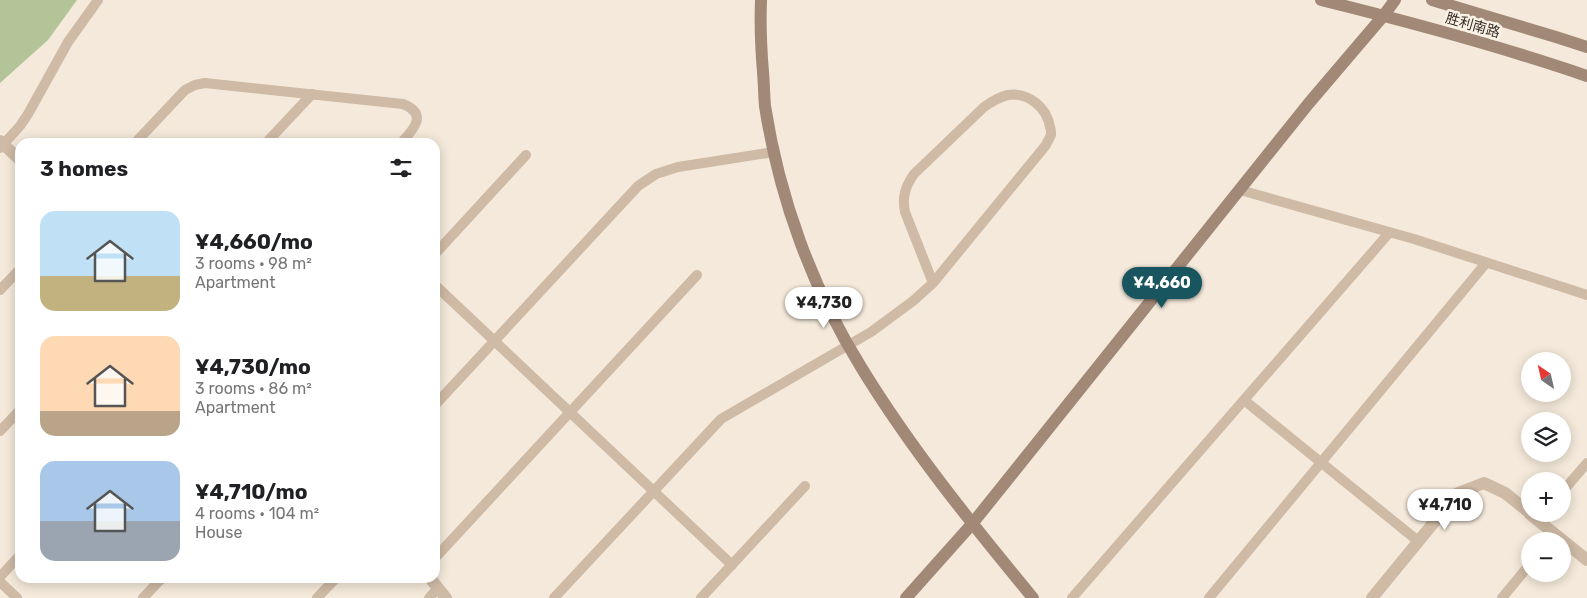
<!DOCTYPE html>
<meta charset="utf-8">
<style>
:root{--surface:#fff;--page:#f6f6f6;--text:#202124;--muted:#757577;--accent:#18555e}
body{margin:0;font-family:Rubik,"Noto Sans SC",sans-serif;background:var(--page);color:var(--text);height:100vh;display:flex;flex-direction:column;font-size:19px;white-space:nowrap}
*{box-sizing:border-box;margin:0}
p{font-size:16px;color:var(--muted)}
.icon{flex:none;width:28px;height:28px;fill:none;stroke:currentColor;stroke-width:2;stroke-linecap:round;stroke-linejoin:round}
.map{position:relative;flex:1;overflow:hidden}
.details{position:absolute;left:15px;top:138px;width:425px;height:445px;display:flex;flex-direction:column;background:var(--surface);border-radius:15px;box-shadow:0 2px 12px #0003}
.details>*{flex:none}
.needle{width:32px;rotate:326deg}
.controls{position:absolute;left:1521px;top:352px;display:grid;gap:10px}
.controls a{display:grid;place-items:center;width:50px;height:50px;border-radius:50%;background:var(--surface);box-shadow:0 2px 12px #0003;font-size:25px}
.price{position:absolute;translate:-50% -42px;padding:0 11px;border-radius:18px;background:#fff;color:#222;font-size:16px;line-height:32px;filter:drop-shadow(0 1px 2px #0008)}
.price::after{content:'';position:absolute;left:50%;top:30px;width:15px;height:11px;margin-left:-8px;background:inherit;clip-path:polygon(0 0,100% 0,50% 100%)}
.price.current{background:var(--accent);color:#fff}
ul{padding:0;list-style:none}
li{display:flex;align-items:center;gap:15px;height:125px;padding:0 25px}
li span{display:grid;place-items:center;flex:none;width:140px;height:100px;border-radius:15px;color:#555}
li>.icon{margin-inline-start:auto}
span .icon{width:60px;height:60px;fill:#fffc;stroke-width:1}
li b{font-size:21px}
h2{display:flex;justify-content:space-between;align-items:center;height:60px;padding:0 25px;font-size:21px}
.map>svg:first-child{display:block}
.green{fill:#b3c598}
.lines{fill:none;stroke-linecap:round;stroke-linejoin:round}
.lane{stroke:#cebaa5;stroke-width:10}
.street{stroke:#cebaa5;stroke-width:12}
.secondary{stroke:#a28876;stroke-width:12}
.labels{text-anchor:middle;stroke-width:5;stroke-linejoin:round;paint-order:stroke}
.street-label{font-size:14px;fill:#382d27;stroke:#fbf3e7}
</style>
<div class="map">
<svg width="1587" height="598" viewBox="0 0 1587 598">
<rect width="100%" height="100%" fill="#f4e9da"/>
<polygon class="green" points="0,0 77,0 48,40 0,83"/>
<g class="lines">
<g class="lane">
<path d="M136 142 185 90 195 85 205 83 403 104C428 114 414 129 402 142"/>
<polyline points="267,142 312,94"/>
<polyline points="0,148 20,126 28,114 68,42 98,0"/>
<polyline points="1240,190 1414,239 1587,295"/>
<polyline points="435,254 526,155"/>
<polyline points="435,285 732,565"/>
<polyline points="0,290 20,269"/>
<polyline points="1244,400 1418,541"/>
<polyline points="435,405 638,186 656,174 678,167 774,152"/>
<polyline points="0,431 20,410"/>
<polyline points="1562,492 1587,463"/>
<polyline points="435,558 697,275"/>
<polyline points="0,577 20,555"/>
<polyline points="0,582 17,598"/>
<polyline points="143,598 162,578"/>
<polyline points="317,598 336,578"/>
<polyline points="429,598 438,588"/>
<path d="M554 598 721 419 871 332 913 301 933 283 1046 145C1047 142 1050 138 1051 135 1051 133 1051 129 1050 127 1047 108 1029 92 1008 95 999 97 991 102 984 107L914 174C905 187 902 197 905 212L933 283"/>
<polyline points="701,598 805,486"/>
<polyline points="1072,598 1389,233"/>
<polyline points="1209,598 1486,263"/>
<polyline points="1502,598 1530,564"/>
</g>
<g class="street">
<polyline points="0,141 20,160"/>
<polyline points="1530,514 1587,560"/>
<polyline points="430,578 446,598"/>
<polyline points="1372,598 1458,493 1484,483 1505,493 1530,513"/>
</g>
<g class="secondary">
<path d="M761 0C760 24 761 48 763 72 764 83 764 95 765 106 779 197 812 288 861 367 911 449 972 524 1033 598"/>
<path d="M1321 0C1410 22 1500 46 1587 76"/>
<polyline points="1432,0 1556,37 1587,47"/>
<polyline points="906,598 972,524 1309,103 1384,15 1395,0"/>
</g>
</g>
<g class="labels">
<g class="street-label">
<text transform="translate(1473 25) rotate(16)" y="5">胜利南路</text>
</g>
</g>
</svg>
<div class="controls">
<a><svg class="needle" viewBox="-14 -14 28 28"><path d="M0-13l5 13h-10z" fill="#e53935"/><path d="M0 13l5-13h-10z" fill="#757577"/></svg></a>
<a><svg class="icon" aria-label="layers" viewBox="0 0 24 24"><path d="M12 4l9 5-9 5-9-5zM3 14l9 5 9-5"/></svg></a>
<a>+</a>
<a>−</a>
</div>
<b class="price current" style="left:1162px;top:309px">¥4,660</b>
<b class="price" style="left:824px;top:329px">¥4,730</b>
<b class="price" style="left:1445px;top:531px">¥4,710</b>
<section class="details">
<h2>3 homes<svg class="icon" aria-label="filters" viewBox="0 0 24 24"><path d="M4 7h16M4 17h16"/><circle cx="9" cy="7" r="2"/><circle cx="15" cy="17" r="2"/></svg></h2>
<ul>
<li><span style="background:linear-gradient(#bfe0f5 65%,#c2b280 0)"><svg class="icon" aria-label="home" viewBox="0 0 24 24"><path d="M3 11l9-7 9 7M6 9v11h12V9"/></svg></span><div><b>¥4,660/mo</b><p>3 rooms · 98 m²</p><p>Apartment</p></div></li>
<li><span style="background:linear-gradient(#ffd9b3 75%,#b9a48a 0)"><svg class="icon" aria-label="home" viewBox="0 0 24 24"><path d="M3 11l9-7 9 7M6 9v11h12V9"/></svg></span><div><b>¥4,730/mo</b><p>3 rooms · 86 m²</p><p>Apartment</p></div></li>
<li><span style="background:linear-gradient(#a9c7e8 60%,#9aa5b1 0)"><svg class="icon" aria-label="home" viewBox="0 0 24 24"><path d="M3 11l9-7 9 7M6 9v11h12V9"/></svg></span><div><b>¥4,710/mo</b><p>4 rooms · 104 m²</p><p>House</p></div></li>
</ul>
</section>
</div>
